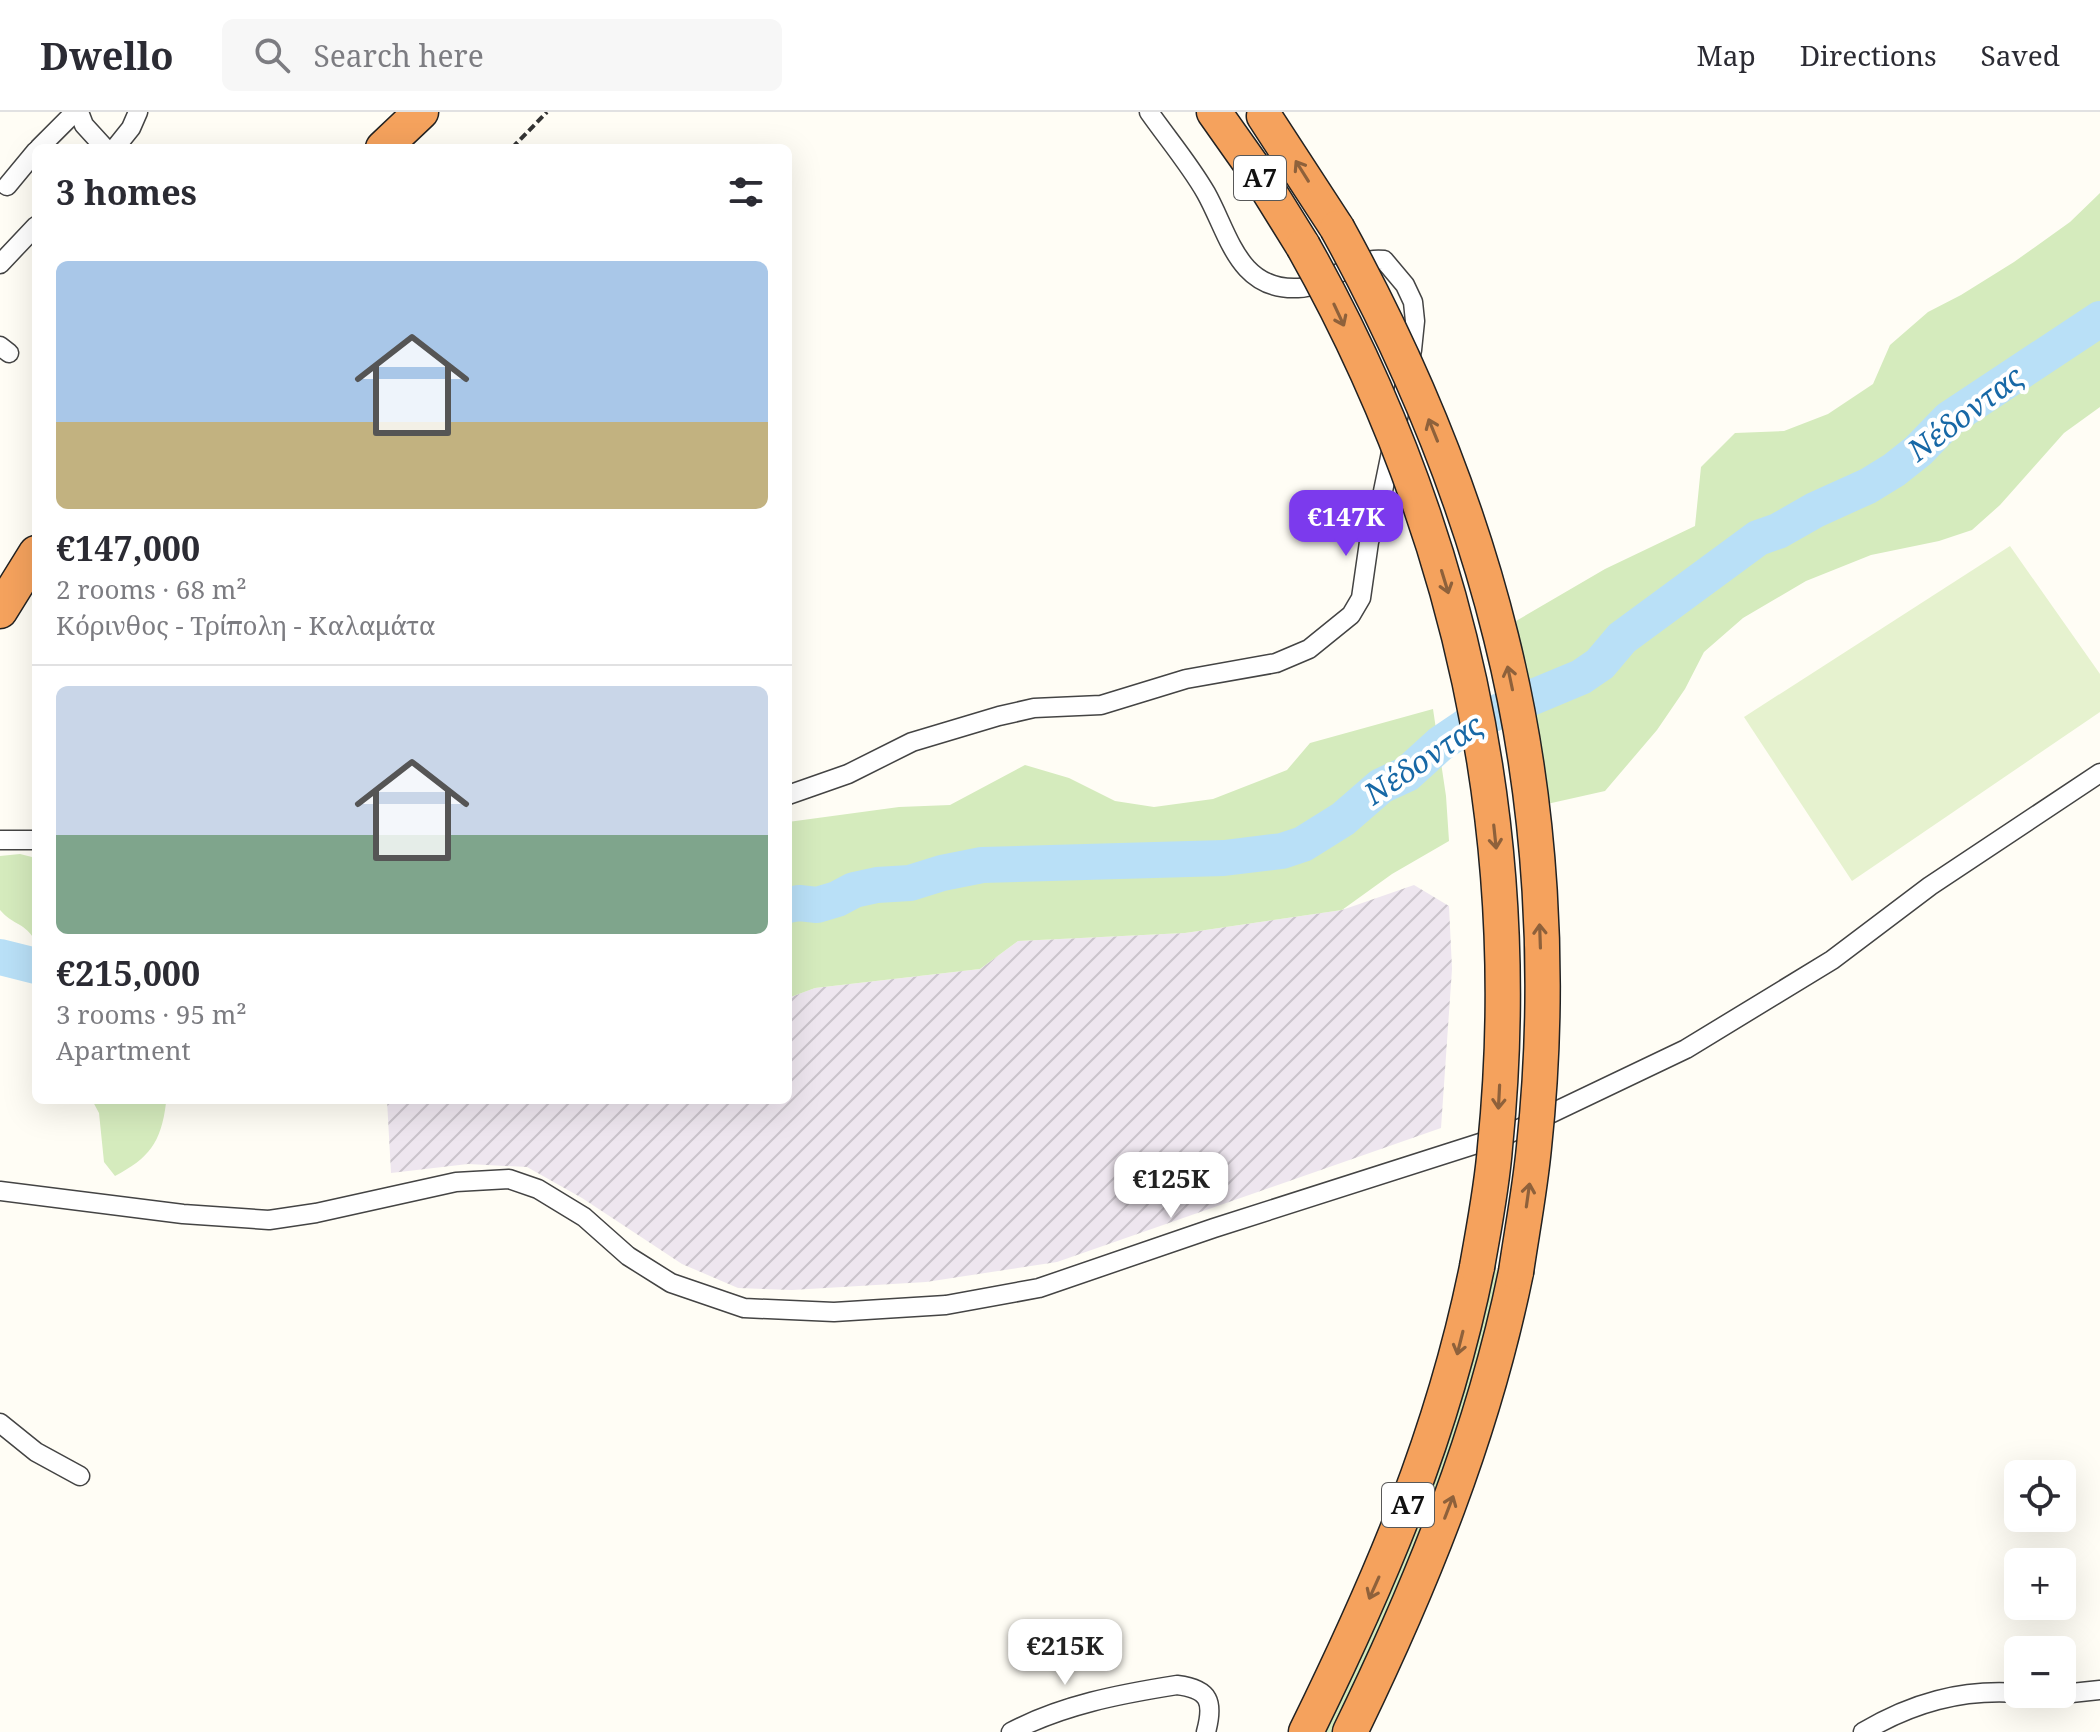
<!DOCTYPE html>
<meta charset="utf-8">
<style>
:root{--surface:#fff;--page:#f7f7f7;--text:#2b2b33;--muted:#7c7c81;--line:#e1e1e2;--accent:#7c3aed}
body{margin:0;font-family:"Noto Serif",serif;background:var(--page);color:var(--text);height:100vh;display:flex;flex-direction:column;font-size:30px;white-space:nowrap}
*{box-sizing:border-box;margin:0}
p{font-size:26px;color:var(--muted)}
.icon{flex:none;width:44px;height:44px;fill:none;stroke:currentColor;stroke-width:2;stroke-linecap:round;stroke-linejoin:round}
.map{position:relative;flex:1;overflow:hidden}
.panel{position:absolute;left:32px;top:32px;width:760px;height:960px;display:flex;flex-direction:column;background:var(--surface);border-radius:12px;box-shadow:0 8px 32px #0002}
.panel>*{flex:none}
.buttons{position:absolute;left:2004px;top:1348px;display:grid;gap:16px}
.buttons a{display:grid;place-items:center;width:72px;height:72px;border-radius:12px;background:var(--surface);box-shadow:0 8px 32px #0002;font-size:40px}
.price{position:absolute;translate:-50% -68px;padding:0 18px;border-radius:16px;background:#fff;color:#222;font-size:26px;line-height:52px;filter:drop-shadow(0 2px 4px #0008)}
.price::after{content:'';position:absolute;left:50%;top:48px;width:24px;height:18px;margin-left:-12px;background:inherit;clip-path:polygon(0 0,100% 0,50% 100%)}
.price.current{background:var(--accent);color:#fff}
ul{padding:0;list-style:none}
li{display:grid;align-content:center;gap:16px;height:424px;padding:0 24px}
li+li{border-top:2px solid var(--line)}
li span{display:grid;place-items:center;height:248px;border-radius:12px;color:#555}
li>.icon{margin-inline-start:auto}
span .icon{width:144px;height:144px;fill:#fffc;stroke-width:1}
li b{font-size:34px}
h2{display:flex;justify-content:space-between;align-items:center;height:96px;padding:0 24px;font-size:34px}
header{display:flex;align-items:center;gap:48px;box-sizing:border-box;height:112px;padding:0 40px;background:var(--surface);border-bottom:2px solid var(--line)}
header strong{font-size:38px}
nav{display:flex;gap:44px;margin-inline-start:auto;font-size:28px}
.search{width:560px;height:72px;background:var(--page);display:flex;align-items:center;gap:20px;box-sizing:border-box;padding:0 28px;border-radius:12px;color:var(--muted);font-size:30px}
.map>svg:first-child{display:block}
.industrial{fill:url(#industrial-furrows)}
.grass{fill:#d5ebbd}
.pitch{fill:#e6f2cf}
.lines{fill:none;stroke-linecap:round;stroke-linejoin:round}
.river{stroke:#b9e0f7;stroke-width:36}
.street-casing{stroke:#444;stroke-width:21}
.highway-casing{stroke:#222;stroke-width:37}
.path{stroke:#333;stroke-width:4;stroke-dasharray:8 4;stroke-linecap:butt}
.street{stroke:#fff;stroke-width:18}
.highway{stroke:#f5a25d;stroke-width:34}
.highway-bridge-casing{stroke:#222;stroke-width:37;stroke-linecap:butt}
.highway-bridge{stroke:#f5a25d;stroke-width:34}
.oneway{stroke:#8e613b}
.labels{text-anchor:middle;stroke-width:8;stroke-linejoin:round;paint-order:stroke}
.shield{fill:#fff;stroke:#585858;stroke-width:2}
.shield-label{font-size:26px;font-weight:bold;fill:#111}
.water-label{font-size:30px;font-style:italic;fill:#1768a6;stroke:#fff}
</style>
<header>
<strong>Dwello</strong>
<div class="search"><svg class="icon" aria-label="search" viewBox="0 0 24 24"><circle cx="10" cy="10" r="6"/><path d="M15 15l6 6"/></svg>Search here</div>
<nav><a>Map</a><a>Directions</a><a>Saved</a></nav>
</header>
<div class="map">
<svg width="2100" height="1620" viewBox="0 0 2100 1620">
<defs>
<pattern id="industrial-furrows" width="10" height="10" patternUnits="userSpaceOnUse" patternTransform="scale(2)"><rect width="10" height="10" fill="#eee6ef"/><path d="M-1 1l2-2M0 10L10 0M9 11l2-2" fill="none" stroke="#cbc4cc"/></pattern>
</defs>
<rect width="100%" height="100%" fill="#fffdf5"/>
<polygon class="industrial" points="1414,773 1449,794 1452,857 1441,1016 1057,1150 926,1170 792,1178 738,1176 682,1152 582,1086 527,1055 468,1052 391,1061 387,988 788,988 788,886 815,876 980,857 1018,829 1185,821 1342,798"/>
<g class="grass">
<polygon points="2100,81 2100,295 2064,321 2000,393 1972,418 1939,429 1871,443 1806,469 1743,506 1704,540 1685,577 1657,618 1605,679 1547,692 1516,509 1605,457 1695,414 1701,355 1735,321 1784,319 1828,302 1873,272 1890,233 1928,200 1961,183 2014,150 2070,110"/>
<polygon points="1433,597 1446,684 1449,729 1392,762 1342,798 1185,821 1018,829 980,857 815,876 788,886 788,710 899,695 950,693 1025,653 1069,666 1115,689 1154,695 1213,687 1287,658 1310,631"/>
<path d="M20 742 36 746V830C25 810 14 814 0 798V744Z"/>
<path d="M92 988H174L166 991C161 1031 149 1046 115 1064L104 1050 99 1001Z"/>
<polygon points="1491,1157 1501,1159 1490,1213 1435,1392 1334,1620 1322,1620"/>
</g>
<polygon class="pitch" points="2010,434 2100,562 2100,600 1852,769 1744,605"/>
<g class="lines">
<g class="river">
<polyline points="788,793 799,791 817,793 837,787 854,778 877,773 910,771 942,761 982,753 1224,746 1282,739 1303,732 1343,707 1381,674 1407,662 1440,632 1471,611 1581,565 1600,552 1622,526 1758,426 1778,419 1815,398 1868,374 1894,358 1918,339 1949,307 2100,207"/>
<polyline points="0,845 36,854"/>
</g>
<defs>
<g id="street">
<polyline points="79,0 84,13 105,36"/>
<polyline points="39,36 75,0"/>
<polyline points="115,36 131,16 138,0"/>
<polyline points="7,74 36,39"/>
<polyline points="0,152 36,114"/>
<polyline points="0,234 9,241"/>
<path d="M788 683 848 662 912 630 999 604 1034 596 1101 593 1186 567 1276 551 1309 537 1351 503 1361 486 1369 430 1382 384 1412 238 1415 209 1413 190 1405 173 1384 148C1352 144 1329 175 1298 176 1238 179 1229 122 1206 81 1190 53 1168 27 1149 0"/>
<polyline points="0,728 36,728"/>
<polyline points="0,1079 183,1102 269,1108 316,1101 456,1070 509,1067 538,1077 584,1105 628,1144 671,1171 744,1196 834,1200 946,1193 1039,1176 1214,1116 1508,1022 1686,937 1832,848 1930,774 2100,661"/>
<polyline points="0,1311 36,1340 80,1364"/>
<polyline points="2036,1582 2056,1582"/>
<polyline points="2062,1582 2100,1578"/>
<path d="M1011 1620C1062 1593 1120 1582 1177 1573 1210 1577 1214 1590 1206 1620"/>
<path d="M1863 1620C1912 1591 1961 1577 2018 1581"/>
</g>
<g id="highway">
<polyline points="1214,0 1262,68 1303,134"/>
<polyline points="1264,4 1337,116"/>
<polyline points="383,36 421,0"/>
<polyline points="0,499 36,441"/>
<path d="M1306 1620C1381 1467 1443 1323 1477 1155"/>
<path d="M1350 1620C1422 1472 1483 1322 1516 1160"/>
</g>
</defs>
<use href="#street" class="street-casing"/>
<use href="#highway" class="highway-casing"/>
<polyline class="path" points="512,36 547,0"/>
<use href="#street" class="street"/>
<use href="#highway" class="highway"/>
<defs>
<g id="highway-bridge">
<path d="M1337 116C1408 245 1466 383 1501 525 1542 689 1552 867 1534 1035 1530 1077 1522 1119 1516 1160"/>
<path d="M1303 134C1459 411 1527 719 1495 1035 1492 1075 1484 1115 1477 1155"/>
</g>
</defs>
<use href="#highway-bridge" class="highway-bridge-casing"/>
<use href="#highway-bridge" class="highway-bridge"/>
</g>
<defs><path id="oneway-shaft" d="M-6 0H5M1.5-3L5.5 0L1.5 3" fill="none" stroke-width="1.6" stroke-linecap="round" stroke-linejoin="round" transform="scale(2)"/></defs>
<g class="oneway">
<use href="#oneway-shaft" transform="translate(1302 59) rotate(-122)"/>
<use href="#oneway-shaft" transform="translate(1339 203) rotate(65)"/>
<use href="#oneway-shaft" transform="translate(1433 318) rotate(-112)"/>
<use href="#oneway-shaft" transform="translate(1445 470) rotate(73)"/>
<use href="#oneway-shaft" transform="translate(1510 566) rotate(-102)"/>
<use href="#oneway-shaft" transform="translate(1495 725) rotate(84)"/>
<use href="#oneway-shaft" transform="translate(1540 824) rotate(-92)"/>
<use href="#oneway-shaft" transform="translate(1499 985) rotate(93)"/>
<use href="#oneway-shaft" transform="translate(1528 1083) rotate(-82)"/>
<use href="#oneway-shaft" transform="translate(1460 1231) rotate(104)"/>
<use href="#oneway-shaft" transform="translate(1449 1395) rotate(-69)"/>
<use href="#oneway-shaft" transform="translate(1374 1476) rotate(114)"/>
</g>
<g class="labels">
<g class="shield">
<rect x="1234" y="44" width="52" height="44" rx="6"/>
<rect x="1382" y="1371" width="52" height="44" rx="6"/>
</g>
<g class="shield-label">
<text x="1260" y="75">Α7</text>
<text x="1408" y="1402">Α7</text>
</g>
<g class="water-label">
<text transform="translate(1966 302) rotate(-37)" y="10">Νέδoντας</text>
<text transform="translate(1424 648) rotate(-34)" y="10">Νέδoντας</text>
</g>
</g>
</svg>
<div class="buttons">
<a><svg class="icon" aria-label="locate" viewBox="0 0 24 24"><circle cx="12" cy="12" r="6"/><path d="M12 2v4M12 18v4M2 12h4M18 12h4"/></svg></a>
<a>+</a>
<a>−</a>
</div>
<b class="price current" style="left:1346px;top:446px">€147K</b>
<b class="price" style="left:1171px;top:1108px">€125K</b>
<b class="price" style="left:1065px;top:1575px">€215K</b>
<section class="panel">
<h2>3 homes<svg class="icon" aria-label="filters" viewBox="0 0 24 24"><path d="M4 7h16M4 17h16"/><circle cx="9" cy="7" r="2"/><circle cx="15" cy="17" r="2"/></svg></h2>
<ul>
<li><span style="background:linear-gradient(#a9c7e8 65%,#c2b280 0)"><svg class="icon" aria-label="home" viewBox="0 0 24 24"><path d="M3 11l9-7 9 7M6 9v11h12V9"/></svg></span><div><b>€147,000</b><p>2 rooms · 68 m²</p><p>Κόρινθος - Τρίπολη - Καλαμάτα</p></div></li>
<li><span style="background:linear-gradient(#c9d6e8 60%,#7fa58c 0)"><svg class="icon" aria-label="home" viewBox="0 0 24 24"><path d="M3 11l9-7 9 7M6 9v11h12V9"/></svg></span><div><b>€215,000</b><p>3 rooms · 95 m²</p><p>Apartment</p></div></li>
</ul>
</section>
</div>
